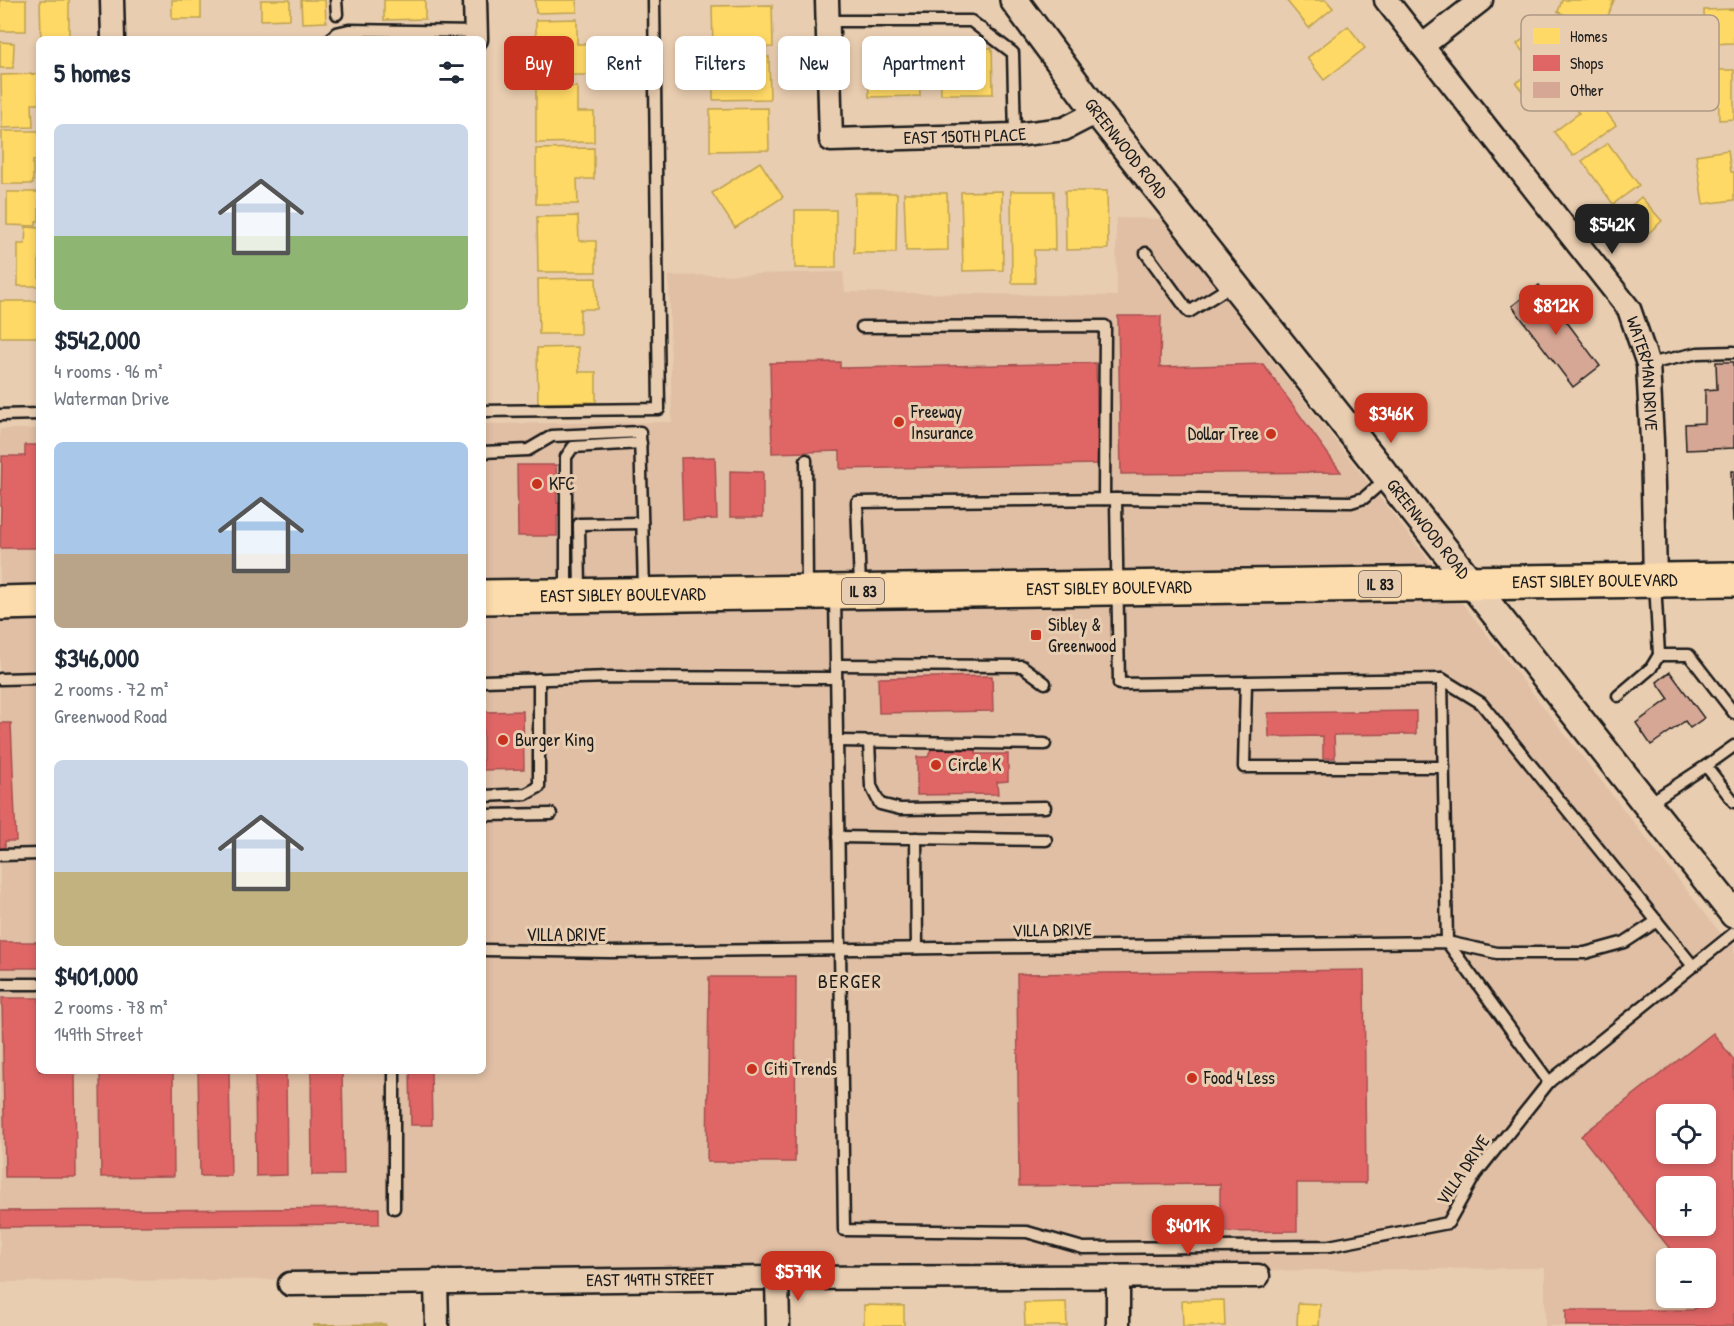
<!DOCTYPE html>
<meta charset="utf-8">
<style>
:root{--surface:#fff;--page:#f6f6f7;--text:#1f2937;--muted:#747a83;--accent:#c8321e}
body{margin:0;font-family:"Patrick Hand",sans-serif;background:var(--page);color:var(--text);height:100vh;display:flex;flex-direction:column;font-size:22px;white-space:nowrap}
*{box-sizing:border-box;margin:0}
p{font-size:20px;color:var(--muted)}
.icon{flex:none;width:33px;height:33px;fill:none;stroke:currentColor;stroke-width:2;stroke-linecap:round;stroke-linejoin:round}
.map{position:relative;flex:1;overflow:hidden}
.drawer{position:absolute;left:36px;top:36px;width:450px;height:1038px;display:flex;flex-direction:column;background:var(--surface);border-radius:9px;box-shadow:0 3px 9px #0003}
.drawer>*{flex:none}
.top-card{position:absolute;left:504px;top:36px;width:570px;height:54px;display:flex;gap:12px}
.tools{position:absolute;left:1656px;top:1104px;display:grid;gap:12px}
.tools a{display:grid;place-items:center;width:60px;height:60px;border-radius:9px;background:var(--surface);box-shadow:0 3px 9px #0003;font-size:30px}
.price{position:absolute;translate:-50% -51px;padding:0 14px;border-radius:12px;background:var(--accent);color:#fff;font-size:20px;line-height:39px;filter:drop-shadow(0 2px 3px #0008)}
.price::after{content:'';position:absolute;left:50%;top:36px;width:18px;height:14px;margin-left:-9px;background:inherit;clip-path:polygon(0 0,100% 0,50% 100%)}
.price.on{background:#222;color:#fff}
ul{padding:0;list-style:none}
li{display:grid;align-content:center;gap:12px;height:318px;padding:0 18px}
li span{display:grid;place-items:center;height:186px;border-radius:9px;color:#555}
li>.icon{margin-inline-start:auto}
span .icon{width:108px;height:108px;fill:#fffc;stroke-width:1}
li b{font-size:26px}
h2{display:flex;justify-content:space-between;align-items:center;height:72px;padding:0 18px;font-size:26px}
.tag{padding:0 21px;border-radius:9px;background:var(--surface);box-shadow:0 3px 9px #0003;font-size:21px;line-height:54px}
.tag.on{background:var(--accent);color:#fff}
.map>svg:first-child{display:block}
.built{fill:#e0bfa5;fill-rule:evenodd}
.homes{fill:#ffd966;stroke:#bba050;stroke-width:1.5}
.shops{fill:#e06666;stroke:#a55050;stroke-width:1.5;fill-rule:evenodd}
.building{fill:#d7a795;stroke:#1c1c1c;stroke-width:1.5}
.lines{fill:none;stroke-linecap:round;stroke-linejoin:round}
.service-casing{stroke:#1c1c1c;stroke-width:15}
.minor-casing{stroke:#1c1c1c;stroke-width:27}
.tertiary-casing{stroke:#1c1c1c;stroke-width:32}
.primary-casing{stroke:#1c1c1c;stroke-width:38}
.service{stroke:#e9cdb0;stroke-width:10}
.minor{stroke:#e9cdb0;stroke-width:22}
.tertiary{stroke:#e9cdb0;stroke-width:27}
.primary{stroke:#fcdcac;stroke-width:33}
.poi-dot{fill:#c8321e;stroke:#e9cdb0;stroke-width:2}
.labels{text-anchor:middle;stroke-width:6;stroke-linejoin:round;paint-order:stroke}
.shield{fill:#e9cdb0;stroke:#5a5148;stroke-width:1.5}
.shield-label{font-size:16px;font-weight:bold;fill:#1c1c1c}
.street-label{font-size:18px;fill:#1c1c1c;stroke:#e9cdb0}
.poi-label{font-size:18px;fill:#1c1c1c;stroke:#e9cdb0;text-anchor:start}
.neighbourhood-label{font-size:20px;letter-spacing:1.5px;fill:#1c1c1c;stroke:#e9cdb0}
.key{fill:#e9cdb0;stroke:#ac9884;stroke-width:1.5}
.key-label{font-size:16px;fill:#1c1c1c}
</style>
<div class="map">
<svg width="1734" height="1326" viewBox="0 0 1734 1326">
<rect width="100%" height="100%" fill="#e9cdb0"/>
<filter id="ink" filterUnits="userSpaceOnUse"><feTurbulence type="fractalNoise" baseFrequency=".0167" numOctaves="2"/><feDisplacementMap in="SourceGraphic" scale="12" xChannelSelector="R" yChannelSelector="G"/><feConvolveMatrix kernelMatrix="1 2 1 2 8 2 1 2 1" color-interpolation-filters="sRGB"/></filter>
<g filter="url(#ink)">
<path class="built" d="M1116 218 1162 219 1728 943 1734 936V1326H1545V1268L0 1282V429H39V1071H483V424L672 422 669 276 843 272 845 292 1117 296ZM1666 1114H1706V1154H1666ZM1666 1186H1706V1226H1666ZM1666 1258H1706V1298H1666Z"/>
<g class="homes">
<rect x="0" y="0" width="26" height="31"/>
<polygon points="40,0 69,0 69,39 41,39"/>
<rect x="172" y="0" width="29" height="19"/>
<polygon points="261,0 290,0 290,19 261,20"/>
<polygon points="301,0 325,0 326,22 302,23"/>
<polygon points="384,0 425,0 425,19 384,20"/>
<polygon points="535,0 577,0 577,12 536,13"/>
<polygon points="1286,0 1326,0 1333,8 1309,28"/>
<polygon points="1562,0 1614,0 1603,29 1558,12"/>
<polygon points="772,5 773,47 713,48 712,6"/>
<polygon points="1734,9 1734,43 1705,44 1704,10"/>
<polygon points="577,19 577,44 594,44 594,75 536,75 536,20"/>
<polygon points="1348,26 1365,48 1324,80 1307,58"/>
<polygon points="1540,26 1578,75 1535,107 1516,83 1535,68 1517,44"/>
<polygon points="426,34 426,39 385,39 385,35"/>
<polygon points="0,42 14,43 13,68 0,68"/>
<polygon points="940,48 992,48 993,94 941,94"/>
<polygon points="868,49 919,49 920,96 869,97"/>
<polygon points="622,52 646,52 647,78 623,78"/>
<polygon points="713,57 769,57 770,99 713,100"/>
<polygon points="1718,70 1734,70 1734,119 1719,120"/>
<polygon points="39,74 39,104 32,104 33,127 2,128 1,75"/>
<polygon points="1589,75 1603,93 1596,98 1616,125 1573,156 1554,132 1579,113 1565,94"/>
<polygon points="536,87 577,87 577,112 594,112 594,142 536,143"/>
<polygon points="768,108 769,150 710,151 710,109"/>
<polygon points="2,131 39,131 39,160 33,161 33,184 2,184"/>
<polygon points="1608,143 1639,185 1613,204 1582,161"/>
<polygon points="594,148 594,179 577,179 578,204 536,204 536,149"/>
<polygon points="1728,150 1731,172 1734,172 1734,200 1703,204 1696,155"/>
<polygon points="760,162 783,197 735,228 712,193"/>
<polygon points="1002,191 1003,270 963,271 961,192"/>
<polygon points="1011,191 1054,191 1055,250 1034,250 1035,283 1012,283"/>
<polygon points="1065,191 1107,191 1108,249 1066,250"/>
<polygon points="7,192 39,192 39,221 36,221 36,226 7,225"/>
<polygon points="855,193 897,193 896,253 854,253"/>
<polygon points="904,193 947,193 948,250 906,251"/>
<polygon points="1641,197 1662,221 1644,237 1623,213"/>
<rect x="795" y="210" width="41" height="58"/>
<polygon points="578,216 579,241 596,241 596,272 538,272 537,217"/>
<polygon points="26,227 39,228 39,286 18,286 18,244 25,244"/>
<polygon points="596,278 597,309 580,309 580,334 539,334 538,279"/>
<rect x="0" y="301" width="39" height="36"/>
<polygon points="578,347 579,372 596,372 596,402 538,403 537,348"/>
<polygon points="1224,1300 1225,1326 1183,1326 1182,1301"/>
<polygon points="1066,1302 1067,1326 1025,1326 1024,1303"/>
<polygon points="1298,1303 1320,1304 1319,1326 1297,1326"/>
<polygon points="864,1305 904,1306 904,1326 864,1326"/>
<polygon points="385,1324 386,1326 313,1326 313,1325"/>
</g>
<g class="shops">
<polygon points="1118,316 1161,316 1160,367 1263,364 1341,472 1121,474"/>
<polygon points="840,362 840,368 1096,363 1098,464 840,469 840,451 772,453 770,363"/>
<polygon points="25,445 39,445 39,548 0,548 2,456 25,456"/>
<polygon points="715,457 717,519 683,520 681,458"/>
<polygon points="517,465 556,465 557,503 571,503 571,516 557,516 557,536 518,536"/>
<polygon points="730,471 763,472 763,517 730,517"/>
<polygon points="992,676 993,711 879,713 878,678"/>
<polygon points="523,711 524,769 483,770 483,712"/>
<polygon points="1416,711 1416,734 1334,735 1335,758 1323,758 1323,736 1269,737 1268,713"/>
<polygon points="0,723 11,723 16,841 5,841 5,852 0,852"/>
<polygon points="931,749 976,749 976,754 1008,754 1008,781 997,782 998,794 917,795 917,757 928,757"/>
<rect x="0" y="942" width="39" height="26"/>
<polygon points="1364,970 1366,1183 1297,1183 1297,1231 1220,1232 1220,1184 1019,1186 1017,974"/>
<polygon points="709,977 796,977 795,1162 707,1162"/>
<polygon points="2,998 39,998 39,1071 75,1071 76,1177 5,1177"/>
<path d="M1713 1033 1734 1060V1326H1566V1310H1693L1707 1297 1706 1295V1258H1677L1581 1136ZM1666 1114H1706V1154H1666ZM1666 1186H1706V1226H1666Z"/>
<polygon points="100,1071 173,1071 174,1176 101,1177"/>
<polygon points="198,1071 229,1071 231,1176 200,1176"/>
<polygon points="255,1071 286,1071 287,1175 256,1176"/>
<polygon points="311,1071 342,1071 344,1175 312,1175"/>
<polygon points="410,1071 431,1071 432,1125 411,1125"/>
<polygon points="379,1208 379,1224 0,1227 0,1211"/>
</g>
<g class="building">
<polygon points="1539,285 1600,366 1573,387 1512,306"/>
<polygon points="1716,362 1734,362 1734,448 1686,450 1685,424 1705,423 1705,390 1717,389"/>
<polygon points="1731,471 1734,471 1734,521 1733,521"/>
<polygon points="1670,672 1704,718 1690,728 1685,721 1651,745 1636,723 1669,699 1657,682"/>
</g>
<g class="lines">
<defs>
<g id="service">
<polyline points="336,0 337,14"/>
<polyline points="828,21 971,21 1013,53 1015,135"/>
<polyline points="331,39 336,33 349,30 476,32"/>
<polyline points="1146,253 1189,312 1234,284"/>
<polyline points="862,327 1105,326 1104,499"/>
<polyline points="1648,364 1698,353 1734,352"/>
<polyline points="483,411 659,409 654,0"/>
<polyline points="0,415 39,414"/>
<polyline points="483,452 528,450 552,436 640,432 644,591"/>
<polyline points="806,460 807,589"/>
<polyline points="1116,499 1351,502 1364,498 1388,477"/>
<polyline points="1655,582 1659,655 1689,655 1734,713"/>
<polyline points="860,588 857,502 1116,499 1119,684 1442,679 1447,942"/>
<polyline points="580,592 579,524 642,523"/>
<polyline points="566,593 566,457 573,447 641,443"/>
<polyline points="835,594 844,1230 1027,1232 1083,1248 1329,1246 1448,1223 1475,1175 1549,1082"/>
<polyline points="836,665 1022,666 1045,683"/>
<polyline points="0,679 39,678"/>
<polyline points="1442,679 1481,703 1693,966"/>
<polyline points="483,681 610,677 836,678"/>
<polyline points="1246,682 1244,767 1444,767"/>
<polyline points="1618,696 1651,668 1659,655"/>
<polyline points="837,741 1045,744"/>
<polyline points="869,742 871,786 880,804 900,809 1045,807"/>
<polyline points="1706,766 1734,746"/>
<polyline points="483,796 526,794 539,787 539,679"/>
<polyline points="1648,804 1706,766 1734,802"/>
<polyline points="483,815 551,814"/>
<polyline points="838,837 1046,840"/>
<polyline points="916,838 917,948"/>
<polyline points="0,855 39,854"/>
<polyline points="1447,942 1549,1082 1734,933"/>
<polyline points="485,950 610,952 1447,942 1497,953 1585,953 1625,942 1657,921"/>
<polyline points="0,984 39,984"/>
<polyline points="394,1071 394,1208"/>
</g>
<g id="minor">
<polyline points="112,0 113,39"/>
<polyline points="475,0 476,39"/>
<path id="s1" d="M827 0 831 140 1015 135 1064 129 1097 112"/>
<path id="s2" d="M1386 0 1629 309 1648 364 1652 441 1655 580"/>
<polyline points="1422,46 1481,0"/>
<polyline points="1118,1277 1118,1326"/>
<polyline points="777,1278 778,1326"/>
<polyline points="436,1281 437,1326"/>
<path id="s3" d="M290 1284 777 1278 1258 1276"/>
</g>
<g id="tertiary">
<path id="s4" d="M1014 0 1097 112 1734 914"/>
</g>
<g id="primary">
<path id="s5" d="M483 597 1734 579"/>
<polyline points="0,603 39,602"/>
</g>
</defs>
<use href="#service" class="service-casing"/>
<use href="#minor" class="minor-casing"/>
<use href="#tertiary" class="tertiary-casing"/>
<use href="#primary" class="primary-casing"/>
<use href="#service" class="service"/>
<use href="#minor" class="minor"/>
<use href="#tertiary" class="tertiary"/>
<use href="#primary" class="primary"/>
</g>
</g>
<g class="poi-dot">
<circle cx="899" cy="422" r="6"/>
<circle cx="1271" cy="434" r="6"/>
<circle cx="537" cy="484" r="6"/>
<rect x="1030" y="629" width="12" height="12" rx="3"/>
<circle cx="503" cy="740" r="6"/>
<circle cx="936" cy="765" r="6"/>
<circle cx="752" cy="1069" r="6"/>
<circle cx="1192" cy="1078" r="6"/>
</g>
<g class="labels">
<g class="shield">
<rect x="1359" y="571" width="42" height="26" rx="4.5"/>
<rect x="842" y="578" width="42" height="26" rx="4.5"/>
</g>
<g class="shield-label">
<text x="1380" y="590">IL 83</text>
<text x="863" y="597">IL 83</text>
</g>
<g class="street-label">
<text dy="6" stroke="none"><textPath href="#s1" startOffset="274">EAST 150TH PLACE</textPath></text>
<text dy="6" stroke="none"><textPath href="#s4" startOffset="186">GREENWOOD ROAD</textPath></text>
<text dy="6" stroke="none"><textPath href="#s2" startOffset="460">WATERMAN DRIVE</textPath></text>
<text dy="6" stroke="none"><textPath href="#s4" startOffset="672">GREENWOOD ROAD</textPath></text>
<text dy="6" stroke="none"><textPath href="#s5" startOffset="1112">EAST SIBLEY BOULEVARD</textPath></text>
<text dy="6" stroke="none"><textPath href="#s5" startOffset="626">EAST SIBLEY BOULEVARD</textPath></text>
<text dy="6" stroke="none"><textPath href="#s5" startOffset="140">EAST SIBLEY BOULEVARD</textPath></text>
<text transform="translate(1052 930) rotate(-1)" y="6">VILLA DRIVE</text>
<text x="566" y="941">VILLA DRIVE</text>
<text transform="translate(1463 1170) rotate(-56)" y="6">VILLA DRIVE</text>
<text dy="6" stroke="none"><textPath href="#s3" startOffset="360">EAST 149TH STREET</textPath></text>
</g>
<g class="poi-label">
<text x="911" y="418">Freeway<tspan x="911" dy="21">Insurance</tspan></text>
<text x="1259" y="440" text-anchor="end">Dollar Tree</text>
<text x="549" y="490">KFC</text>
<text x="1048" y="631">Sibley &amp;<tspan x="1048" dy="21">Greenwood</tspan></text>
<text x="515" y="746">Burger King</text>
<text x="948" y="771">Circle K</text>
<text x="764" y="1075">Citi Trends</text>
<text x="1204" y="1084">Food 4 Less</text>
</g>
<g class="neighbourhood-label">
<text x="850" y="988">BERGER</text>
</g>
</g>
<rect x="1521" y="15" width="198" height="96" rx="9" class="key"/>
<rect x="1533" y="28" width="27" height="16" fill="#ffd966"/>
<rect x="1533" y="55" width="27" height="16" fill="#e06666"/>
<rect x="1533" y="82" width="27" height="16" fill="#d7a795"/>
<g class="key-label">
<text x="1570" y="42">Homes</text>
<text x="1570" y="69">Shops</text>
<text x="1570" y="96">Other</text>
</g>
</svg>
<div class="tools">
<a><svg class="icon" aria-label="locate" viewBox="0 0 24 24"><circle cx="12" cy="12" r="6"/><path d="M12 2v4M12 18v4M2 12h4M18 12h4"/></svg></a>
<a>+</a>
<a>−</a>
</div>
<b class="price on" style="left:1612px;top:255px">$542K</b>
<b class="price" style="left:1556px;top:336px">$812K</b>
<b class="price" style="left:1391px;top:444px">$346K</b>
<b class="price" style="left:1188px;top:1256px">$401K</b>
<b class="price" style="left:798px;top:1302px">$579K</b>
<div class="top-card">
<a class="tag on">Buy</a>
<a class="tag">Rent</a>
<a class="tag">Filters</a>
<a class="tag">New</a>
<a class="tag">Apartment</a>
</div>
<section class="drawer">
<h2>5 homes<svg class="icon" aria-label="filters" viewBox="0 0 24 24"><path d="M4 7h16M4 17h16"/><circle cx="9" cy="7" r="2"/><circle cx="15" cy="17" r="2"/></svg></h2>
<ul>
<li><span style="background:linear-gradient(#c9d6e8 60%,#8fb573 0)"><svg class="icon" aria-label="home" viewBox="0 0 24 24"><path d="M3 11l9-7 9 7M6 9v11h12V9"/></svg></span><div><b>$542,000</b><p>4 rooms · 96 m²</p><p>Waterman Drive</p></div></li>
<li><span style="background:linear-gradient(#a9c7e8 60%,#b9a48a 0)"><svg class="icon" aria-label="home" viewBox="0 0 24 24"><path d="M3 11l9-7 9 7M6 9v11h12V9"/></svg></span><div><b>$346,000</b><p>2 rooms · 72 m²</p><p>Greenwood Road</p></div></li>
<li><span style="background:linear-gradient(#c9d6e8 60%,#c2b280 0)"><svg class="icon" aria-label="home" viewBox="0 0 24 24"><path d="M3 11l9-7 9 7M6 9v11h12V9"/></svg></span><div><b>$401,000</b><p>2 rooms · 78 m²</p><p>149th Street</p></div></li>
</ul>
</section>
</div>
